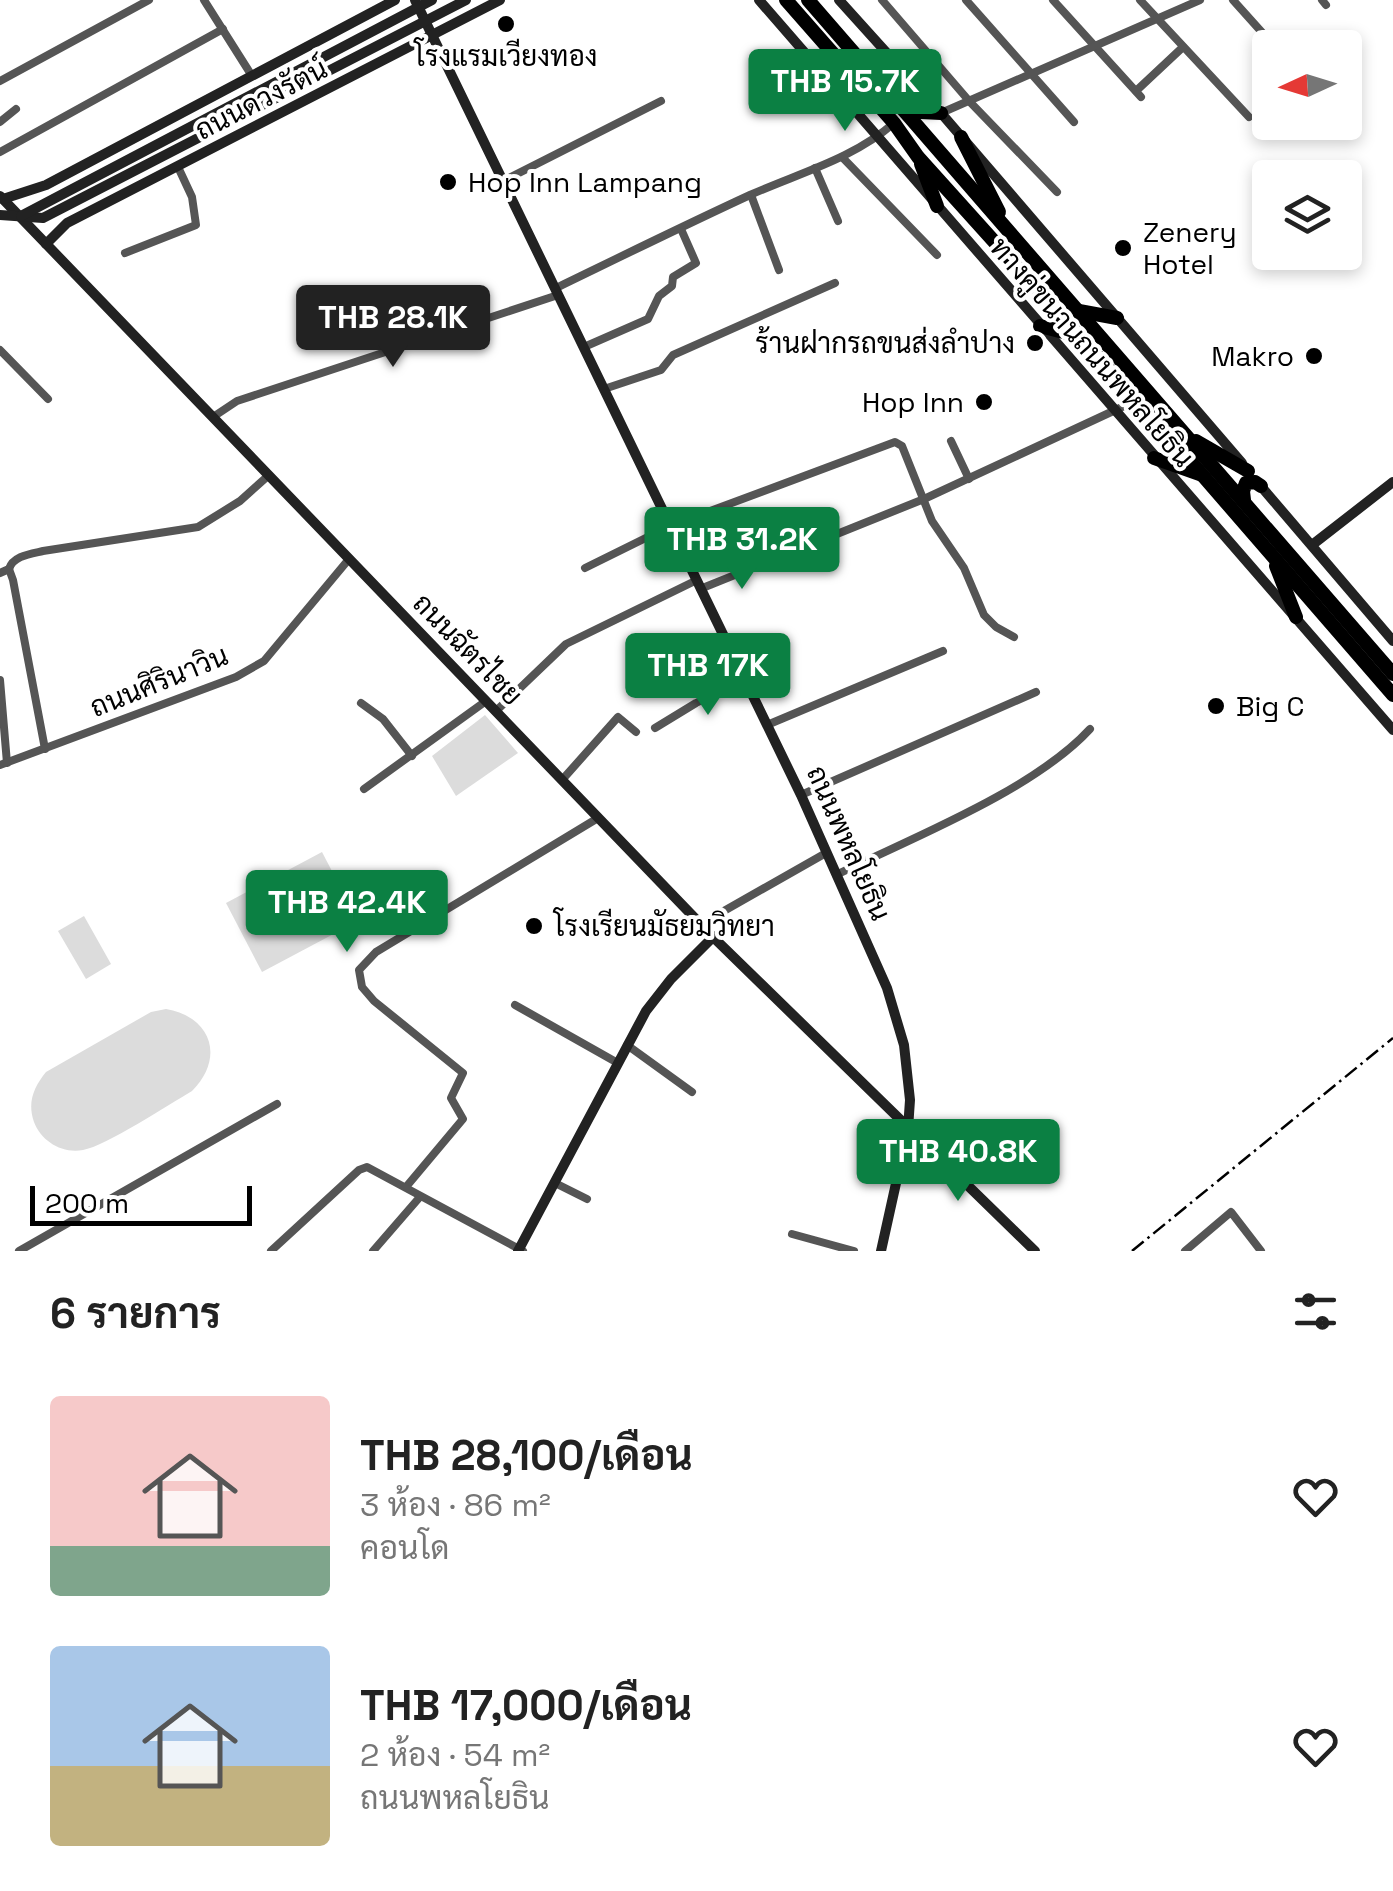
<!DOCTYPE html>
<html lang="th">
<meta charset="utf-8">
<style>
:root{--surface:#fff;--page:#f6f6f6;--text:#222;--muted:#767676;--accent:#0b8043}
body{margin:0;font-family:"Space Grotesk",Sarabun,sans-serif;background:var(--page);color:var(--text);height:100vh;display:flex;flex-direction:column;font-size:38px;white-space:nowrap}
*{box-sizing:border-box;margin:0}
p{font-size:32px;color:var(--muted)}
.icon{flex:none;width:55px;height:55px;fill:none;stroke:currentColor;stroke-width:2;stroke-linecap:round;stroke-linejoin:round}
.map{position:relative;height:1251px;overflow:hidden}
.panel{display:flex;flex-direction:column;background:var(--surface);flex:1}
.panel>*{flex:none}
.needle{width:65px;rotate:266deg}
.controls{position:absolute;left:1252px;top:30px;display:grid;gap:20px}
.controls a{display:grid;place-items:center;width:110px;height:110px;border-radius:10px;background:var(--surface);box-shadow:0 5px 15px #0003;font-size:50px}
.scale{position:absolute;left:30px;bottom:25px;width:222px;box-sizing:border-box;padding-left:10px;border:5px solid #000;border-top:0;font-size:28px;line-height:35px;white-space:nowrap;color:#000;-webkit-text-stroke:8px #fff;paint-order:stroke}
.price{position:absolute;translate:-50% -85px;padding:0 22px;border-radius:10px;background:var(--accent);color:#fff;font-size:32px;line-height:65px;filter:drop-shadow(0 2px 5px #0008)}
.price::after{content:'';position:absolute;left:50%;top:60px;width:30px;height:22px;margin-left:-15px;background:inherit;clip-path:polygon(0 0,100% 0,50% 100%)}
.price.active{background:#222;color:#fff}
ul{padding:0;list-style:none}
li{display:flex;align-items:center;gap:30px;height:250px;padding:0 50px}
li span{display:grid;place-items:center;flex:none;width:280px;height:200px;border-radius:10px;color:#555}
li>.icon{margin-inline-start:auto}
span .icon{width:120px;height:120px;fill:#fffc;stroke-width:1}
li b{font-size:42px}
h2{display:flex;justify-content:space-between;align-items:center;height:120px;padding:0 50px;font-size:42px}
.map>svg:first-child{display:block}
.green{fill:#dcdcdc}
.lines{fill:none;stroke-linecap:round;stroke-linejoin:round}
.street{stroke:#555;stroke-width:8}
.secondary{stroke:#222;stroke-width:10}
.highway{stroke:#000;stroke-width:14}
.rail{stroke:#000;stroke-width:2.5;stroke-dasharray:15 5 2.5 5;stroke-linecap:butt}
.poi-dot{fill:#000;stroke:#fff;stroke-width:4}
.labels{text-anchor:middle;stroke-width:8;stroke-linejoin:round;paint-order:stroke}
.poi-label{font-size:28px;fill:#000;stroke:#fff;text-anchor:start}
.street-label{font-size:28px;fill:#000;stroke:#fff}
</style>
<div class="map">
<svg width="1393" height="1251" viewBox="0 0 1393 1251">
<rect width="100%" height="100%" fill="#fff"/>
<g class="green">
<polygon points="485,715 518,753 456,796 432,756"/>
<polygon points="322,852 358,921 262,972 226,903"/>
<polygon points="84,916 111,964 86,979 58,931"/>
<path d="M166 1009C212 1017 225 1058 192 1091 168 1105 106 1146 83 1150 62 1154 41 1141 34 1122 27 1102 34 1087 46 1072L151 1012Z"/>
</g>
<g class="lines">
<g class="street">
<polyline points="204,0 252,76"/>
<polyline points="882,0 970,102 1057,192"/>
<polyline points="966,0 1074,122"/>
<polyline points="1053,0 1141,97"/>
<polyline points="1140,0 1249,117"/>
<polyline points="1233,0 1276,48"/>
<polyline points="1322,0 1326,5"/>
<polyline points="0,81 149,0"/>
<polyline points="1136,91 1183,47"/>
<polyline points="941,113 1200,0"/>
<polyline points="0,122 16,109"/>
<polyline points="0,152 223,29"/>
<polyline points="842,157 937,255"/>
<polyline points="815,168 838,221"/>
<polyline points="503,181 661,101"/>
<polyline points="751,195 779,270"/>
<polyline points="125,253 196,225 192,197 178,167"/>
<path d="M556 288C620 257 685 225 750 195 799 173 853 159 894 123"/>
<polyline points="584,347 648,319 659,296 672,286 673,277 696,263 681,229"/>
<polyline points="0,350 48,399"/>
<polyline points="604,389 661,370 673,355 835,283"/>
<polyline points="213,417 237,401 558,295"/>
<polyline points="951,441 969,479"/>
<polyline points="585,568 670,526 895,442 902,446 932,521 964,568 984,615 996,627 1014,637"/>
<path d="M9 569C13 556 30 554 43 551L198 527 240 501 269 475"/>
<polyline points="0,573 9,569 13,580 45,749"/>
<polyline points="700,589 924,499 1137,400"/>
<polyline points="0,680 7,763"/>
<polyline points="361,703 383,719 412,756"/>
<polyline points="496,711 566,644 697,580"/>
<polyline points="767,725 943,651"/>
<polyline points="655,728 696,703 745,680"/>
<polyline points="0,765 236,677 264,661 349,559"/>
<polyline points="562,780 618,717 636,732"/>
<polyline points="364,789 486,701"/>
<polyline points="801,795 1036,692"/>
<path d="M836 875C912 838 1034 790 1090 729"/>
<polyline points="701,924 826,853"/>
<polyline points="515,1005 616,1062"/>
<polyline points="627,1045 692,1092"/>
<polyline points="555,1183 587,1199"/>
<polyline points="406,1187 463,1119 451,1098 463,1073 374,1001 362,987 359,970 376,952 598,818"/>
<polyline points="792,1234 854,1251"/>
<polyline points="19,1251 277,1104"/>
<polyline points="271,1251 359,1170 367,1167 523,1251"/>
<polyline points="373,1251 419,1198"/>
<polyline points="1185,1251 1231,1212 1261,1251"/>
</g>
<g class="secondary">
<polyline points="415,0 801,795 887,988 904,1045 910,1100 908,1129 881,1251"/>
<polyline points="759,0 1393,730"/>
<polyline points="839,0 941,113 1242,463"/>
<polyline points="0,196 713,937 1035,1251"/>
<polyline points="3,199 46,185 395,0"/>
<polyline points="0,215 43,218 466,0"/>
<polyline points="21,216 432,0"/>
<polyline points="46,244 67,223 500,0"/>
<polyline points="1259,484 1393,641"/>
<polyline points="1312,545 1393,482"/>
<polyline points="518,1251 646,1011 671,979 713,937"/>
</g>
<g class="highway">
<polyline points="786,0 894,123 918,157 1153,418 1393,695"/>
<polyline points="808,0 1393,674"/>
<polyline points="901,103 921,112 941,113"/>
<polyline points="961,137 999,212"/>
<polyline points="921,164 937,206"/>
<polyline points="1079,311 1117,318"/>
<polyline points="1040,326 1079,336"/>
<polyline points="1196,441 1248,471"/>
<polyline points="1154,458 1202,475"/>
<polyline points="1244,500 1243,491 1246,483 1255,482 1261,486"/>
<polyline points="1276,566 1296,617"/>
</g>
<polyline class="rail" points="1132,1251 1393,1038"/>
</g>
<g class="poi-dot">
<circle cx="506" cy="24" r="10"/>
<circle cx="448" cy="182" r="10"/>
<circle cx="1123" cy="248" r="10"/>
<circle cx="1035" cy="343" r="10"/>
<circle cx="1314" cy="356" r="10"/>
<circle cx="984" cy="402" r="10"/>
<circle cx="1216" cy="706" r="10"/>
<circle cx="534" cy="926" r="10"/>
</g>
<g class="labels">
<g class="poi-label">
<text x="506" y="66" text-anchor="middle">โรงแรมเวียงทอง</text>
<text x="468" y="192">Hop Inn Lampang</text>
<text x="1143" y="242">Zenery<tspan x="1143" dy="32">Hotel</tspan></text>
<text x="1015" y="353" text-anchor="end">ร้านฝากรถขนส่งลำปาง</text>
<text x="1294" y="366" text-anchor="end">Makro</text>
<text x="964" y="412" text-anchor="end">Hop Inn</text>
<text x="1236" y="716">Big C</text>
<text x="554" y="936">โรงเรียนมัธยมวิทยา</text>
</g>
<g class="street-label">
<text transform="translate(261 99) rotate(-27)" y="10">ถนนดวงรัตน์</text>
<text transform="translate(1092 352) rotate(49)" y="10">ทางคู่ขนานถนนพหลโยธิน</text>
<text transform="translate(468 649) rotate(46)" y="10">ถนนฉัตรไชย</text>
<text transform="translate(159 681) rotate(-22)" y="10">ถนนศิรินาวิน</text>
<text transform="translate(849 843) rotate(66)" y="10">ถนนพหลโยธิน</text>
</g>
</g>
</svg>
<div class="controls">
<a><svg class="needle" viewBox="-14 -14 28 28"><path d="M0-13l5 13h-10z" fill="#e53935"/><path d="M0 13l5-13h-10z" fill="#767676"/></svg></a>
<a><svg class="icon" aria-label="layers" viewBox="0 0 24 24"><path d="M12 4l9 5-9 5-9-5zM3 14l9 5 9-5"/></svg></a>
</div>
<div class="scale">200 m</div>
<b class="price" style="left:845px;top:134px">THB 15.7K</b>
<b class="price active" style="left:393px;top:370px">THB 28.1K</b>
<b class="price" style="left:742px;top:592px">THB 31.2K</b>
<b class="price" style="left:708px;top:718px">THB 17K</b>
<b class="price" style="left:347px;top:955px">THB 42.4K</b>
<b class="price" style="left:958px;top:1204px">THB 40.8K</b>
</div>
<section class="panel">
<h2>6 รายการ<svg class="icon" aria-label="filters" viewBox="0 0 24 24"><path d="M4 7h16M4 17h16"/><circle cx="9" cy="7" r="2"/><circle cx="15" cy="17" r="2"/></svg></h2>
<ul>
<li><span style="background:linear-gradient(#f6c9c9 75%,#7fa58c 0)"><svg class="icon" aria-label="home" viewBox="0 0 24 24"><path d="M3 11l9-7 9 7M6 9v11h12V9"/></svg></span><div><b>THB 28,100/เดือน</b><p>3 ห้อง · 86 m²</p><p>คอนโด</p></div><svg class="icon" aria-label="heart" viewBox="0 0 24 24"><path d="M12 20l-8-8c-3-5 5-10 8-4 3-6 11-1 8 4z"/></svg></li>
<li><span style="background:linear-gradient(#a9c7e8 60%,#c2b280 0)"><svg class="icon" aria-label="home" viewBox="0 0 24 24"><path d="M3 11l9-7 9 7M6 9v11h12V9"/></svg></span><div><b>THB 17,000/เดือน</b><p>2 ห้อง · 54 m²</p><p>ถนนพหลโยธิน</p></div><svg class="icon" aria-label="heart" viewBox="0 0 24 24"><path d="M12 20l-8-8c-3-5 5-10 8-4 3-6 11-1 8 4z"/></svg></li>
</ul>
</section>
